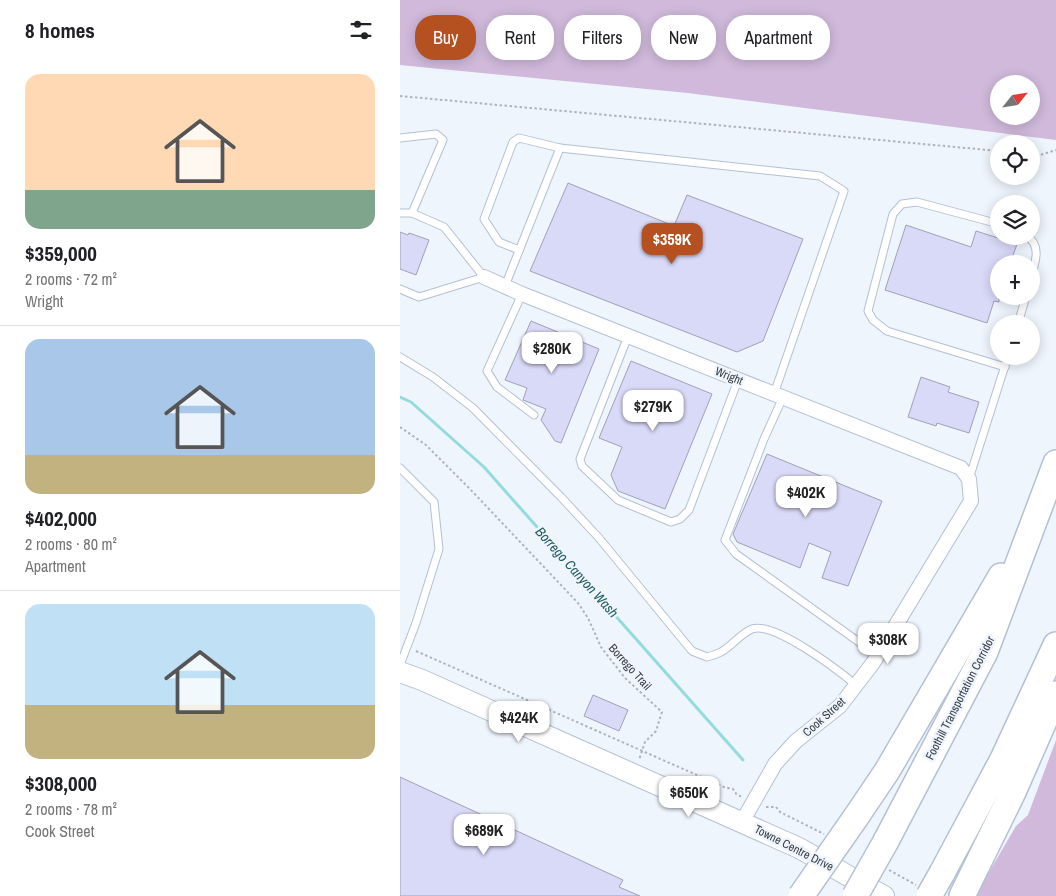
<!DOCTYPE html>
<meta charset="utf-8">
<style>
:root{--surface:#fff;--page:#f6f6f6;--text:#202124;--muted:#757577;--line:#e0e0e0;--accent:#b55021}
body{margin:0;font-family:"Archivo Narrow",sans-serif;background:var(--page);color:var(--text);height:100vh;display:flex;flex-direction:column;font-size:19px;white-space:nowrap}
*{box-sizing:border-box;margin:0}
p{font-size:16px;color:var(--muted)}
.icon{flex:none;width:28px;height:28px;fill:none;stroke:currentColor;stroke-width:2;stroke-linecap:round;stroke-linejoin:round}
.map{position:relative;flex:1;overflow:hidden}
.panel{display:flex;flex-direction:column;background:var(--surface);width:400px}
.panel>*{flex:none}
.top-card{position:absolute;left:15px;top:15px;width:475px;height:45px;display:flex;gap:10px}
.needle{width:32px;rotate:60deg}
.controls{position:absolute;left:590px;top:75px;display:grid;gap:10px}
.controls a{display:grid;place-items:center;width:50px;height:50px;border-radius:50%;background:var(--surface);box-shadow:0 2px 12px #0003;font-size:25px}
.price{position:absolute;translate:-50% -42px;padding:0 11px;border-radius:10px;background:#fff;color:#222;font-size:16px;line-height:32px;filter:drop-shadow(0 1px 2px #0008)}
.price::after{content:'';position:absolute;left:50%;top:30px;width:15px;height:11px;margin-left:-8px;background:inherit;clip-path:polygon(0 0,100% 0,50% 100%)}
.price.selected{background:var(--accent);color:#fff}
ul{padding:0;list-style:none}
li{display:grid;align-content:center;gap:10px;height:265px;padding:0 25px}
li+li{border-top:1px solid var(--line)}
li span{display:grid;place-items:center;height:155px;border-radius:15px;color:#555}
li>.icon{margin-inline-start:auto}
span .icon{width:90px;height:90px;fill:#fffc;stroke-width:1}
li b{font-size:21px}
h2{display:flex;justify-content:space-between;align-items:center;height:60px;padding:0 25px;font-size:21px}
.pill{padding:0 18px;border-radius:20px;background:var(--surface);box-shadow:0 2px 12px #0003;font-size:18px;line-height:45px}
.pill.selected{background:var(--accent);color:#fff}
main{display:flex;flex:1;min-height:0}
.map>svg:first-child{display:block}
.green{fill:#d0b9db;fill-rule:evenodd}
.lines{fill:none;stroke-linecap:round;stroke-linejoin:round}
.stream{stroke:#93dbde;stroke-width:3}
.building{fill:#d9d9f8;stroke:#a1a0b6}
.lane-casing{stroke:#b3c0d4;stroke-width:9}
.street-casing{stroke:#b3c0d4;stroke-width:16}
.secondary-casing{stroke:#b3c0d4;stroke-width:22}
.highway-casing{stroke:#b3c0d4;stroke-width:28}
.path{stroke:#aeb4bc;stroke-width:2;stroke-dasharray:2.5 2.5;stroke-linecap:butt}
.lane{stroke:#fff;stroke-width:7}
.street{stroke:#fff;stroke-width:14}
.secondary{stroke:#fff;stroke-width:20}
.highway{stroke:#fff;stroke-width:25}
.highway-bridge-casing{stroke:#b3c0d4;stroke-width:28;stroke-linecap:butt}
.highway-bridge{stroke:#fff;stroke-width:25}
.labels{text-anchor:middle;stroke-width:5;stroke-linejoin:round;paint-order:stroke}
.street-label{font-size:12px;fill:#383d45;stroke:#eff5fd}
.water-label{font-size:14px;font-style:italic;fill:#225d60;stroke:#eff5fd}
</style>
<main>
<section class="panel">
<h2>8 homes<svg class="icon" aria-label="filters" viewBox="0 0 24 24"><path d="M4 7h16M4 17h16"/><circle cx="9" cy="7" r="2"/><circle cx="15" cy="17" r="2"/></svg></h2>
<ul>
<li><span style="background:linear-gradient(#ffd9b3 75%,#7fa58c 0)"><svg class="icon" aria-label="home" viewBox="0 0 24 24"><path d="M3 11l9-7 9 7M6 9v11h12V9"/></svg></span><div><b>$359,000</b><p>2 rooms · 72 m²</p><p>Wright</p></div></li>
<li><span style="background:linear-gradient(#a9c7e8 75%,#c2b280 0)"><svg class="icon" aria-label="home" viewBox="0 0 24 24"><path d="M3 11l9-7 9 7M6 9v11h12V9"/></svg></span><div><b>$402,000</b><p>2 rooms · 80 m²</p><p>Apartment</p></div></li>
<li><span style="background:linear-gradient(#bfe0f5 65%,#c2b280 0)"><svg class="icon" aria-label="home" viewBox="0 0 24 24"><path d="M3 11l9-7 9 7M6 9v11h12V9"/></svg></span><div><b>$308,000</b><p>2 rooms · 78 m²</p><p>Cook Street</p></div></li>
</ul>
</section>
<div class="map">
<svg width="656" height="896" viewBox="0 0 656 896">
<rect width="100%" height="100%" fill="#eff5fd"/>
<g class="green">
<path d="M0 0H656V140L288 93 0 65ZM599 84H631V116H599Z"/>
<polygon points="656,740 656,896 575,896 616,826 628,815"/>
</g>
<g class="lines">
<polyline class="stream" points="0,397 11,402 84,467 343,760"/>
</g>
<g class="building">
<polygon points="168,183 274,226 287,195 403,239 363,341 337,352 130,271"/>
<polygon points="506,225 571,247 576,231 617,244 610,264 599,264 599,302 594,301 587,323 485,290"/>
<polygon points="0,232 8,235 9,233 29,240 16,275 0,269"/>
<polygon points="131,321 199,349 161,443 155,441 141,420 146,409 123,400 127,388 105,380"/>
<polygon points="231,361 312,394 265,509 218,491 211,475 222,447 199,438"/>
<polygon points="521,377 550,387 548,392 579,402 569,433 537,423 536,426 508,417"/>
<polygon points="367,454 482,501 448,586 422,578 431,552 409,543 400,568 337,542 333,534"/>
<polygon points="193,695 228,710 219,731 184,716"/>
<polygon points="0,777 223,880 219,887 240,896 0,896"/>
</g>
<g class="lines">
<defs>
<g id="lane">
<polyline points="0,138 36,134 43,140 12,213"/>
<polyline points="0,213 12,213 44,227 84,277 19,297 0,289"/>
<polyline points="599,224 517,202 502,204 493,214 468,311 473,320 487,331 605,367"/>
<path d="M627 236C642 246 635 263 631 277"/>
<polyline points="119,250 99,242 84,219 113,142 119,138 160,148 420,176 444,191 374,394"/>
<polyline points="105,286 160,148"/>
<polyline points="122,294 87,371 97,387 134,415"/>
<polyline points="618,324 626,296"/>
<polyline points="228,336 180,459 182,466 218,500 271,522 280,519 289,510 338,380"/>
<path d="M0 357 33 377 73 408 161 497 199 538 292 651 307 657C311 656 317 654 321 652 332 646 341 633 352 629 374 621 438 670 456 685"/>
<polyline points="383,397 364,439 325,540 336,554 477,655"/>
<polyline points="0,468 34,502 39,549 16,623 0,665"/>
<polyline points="569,479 608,356"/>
</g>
<polyline id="street" points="84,277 122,294 561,468 569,479 571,501 473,663 440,706 396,741 375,764 342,822"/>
<polyline id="secondary" points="0,672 22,680 399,848 484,896"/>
<g id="highway">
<polyline points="456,817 487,771 601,576"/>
<polyline points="486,841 585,652 656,463"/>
<polyline points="542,873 603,759 656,645"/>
<polyline points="562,896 613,792 656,694"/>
</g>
</defs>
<use href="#lane" class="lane-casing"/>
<use href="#street" class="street-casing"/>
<use href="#secondary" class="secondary-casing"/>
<use href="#highway" class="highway-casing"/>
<g class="path">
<polyline points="0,96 599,151"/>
<polyline points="631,154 640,155 656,150"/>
<polyline points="0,427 26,445 70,489 178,603 188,618 201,647 225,678 262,712 256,731 245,742 239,760"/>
<polyline points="16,651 324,787 333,789 337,795 343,797"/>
<polyline points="366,807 376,807 380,812 424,834"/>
<polyline points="489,870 516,885"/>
</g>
<use href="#lane" class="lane"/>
<use href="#street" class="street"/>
<use href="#secondary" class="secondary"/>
<use href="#highway" class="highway"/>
<defs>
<g id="highway-bridge">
<polyline points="401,896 456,817"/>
<polyline points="455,896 486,841"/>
<polyline points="529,896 542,873"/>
</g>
</defs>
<use href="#highway-bridge" class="highway-bridge-casing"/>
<use href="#highway-bridge" class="highway-bridge"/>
</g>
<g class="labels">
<g class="street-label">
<text transform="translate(329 376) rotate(22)" y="4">Wright</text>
<text transform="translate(230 667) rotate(48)" y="4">Borrego Trail</text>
<text transform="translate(560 698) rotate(-63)" y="4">Foothill Transportation Corridor</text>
<text transform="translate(424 717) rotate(-42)" y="4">Cook Street</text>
<text transform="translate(394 848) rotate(27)" y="4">Towne Centre Drive</text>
</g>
<g class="water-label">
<text transform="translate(177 572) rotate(48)" y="5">Borrego Canyon Wash</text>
</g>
</g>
</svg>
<div class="controls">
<a><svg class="needle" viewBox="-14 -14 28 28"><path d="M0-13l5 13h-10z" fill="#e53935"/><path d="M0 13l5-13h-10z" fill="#757577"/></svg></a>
<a><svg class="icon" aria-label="locate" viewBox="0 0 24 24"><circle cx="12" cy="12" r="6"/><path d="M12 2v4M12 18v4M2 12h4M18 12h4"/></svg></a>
<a><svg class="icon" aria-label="layers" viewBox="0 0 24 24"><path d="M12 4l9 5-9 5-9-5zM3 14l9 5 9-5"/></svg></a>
<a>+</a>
<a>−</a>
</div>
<b class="price selected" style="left:272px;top:265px">$359K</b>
<b class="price" style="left:152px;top:374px">$280K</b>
<b class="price" style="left:253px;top:432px">$279K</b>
<b class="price" style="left:406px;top:518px">$402K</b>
<b class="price" style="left:488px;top:665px">$308K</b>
<b class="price" style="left:119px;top:743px">$424K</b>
<b class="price" style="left:289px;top:818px">$650K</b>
<b class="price" style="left:84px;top:856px">$689K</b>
<div class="top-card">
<a class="pill selected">Buy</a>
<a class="pill">Rent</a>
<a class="pill">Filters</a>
<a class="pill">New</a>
<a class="pill">Apartment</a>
</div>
</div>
</main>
